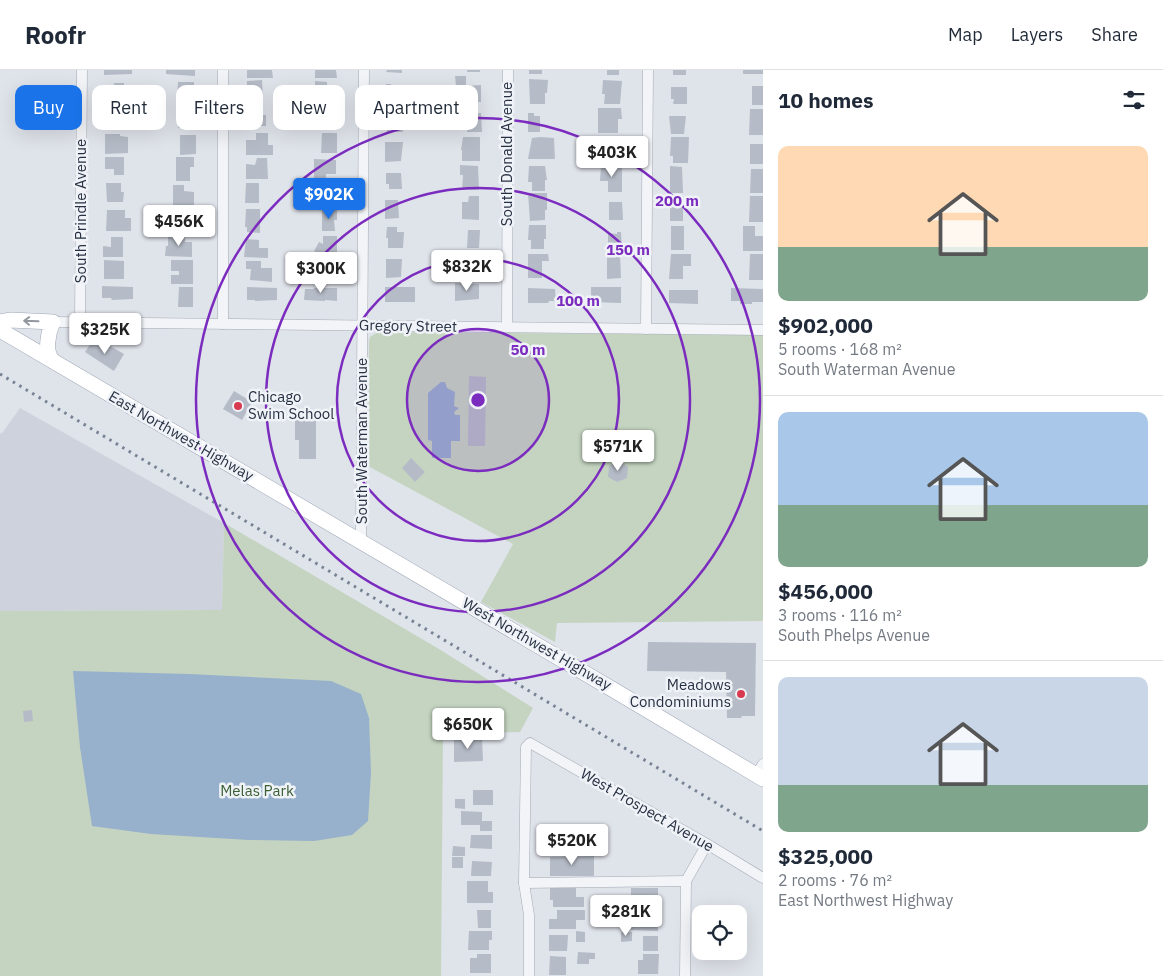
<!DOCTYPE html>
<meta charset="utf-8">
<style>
:root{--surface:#fff;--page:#f2f2f3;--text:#1f2937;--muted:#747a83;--line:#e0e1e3;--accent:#1a73e8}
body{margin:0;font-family:"IBM Plex Sans",sans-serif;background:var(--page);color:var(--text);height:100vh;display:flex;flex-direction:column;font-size:19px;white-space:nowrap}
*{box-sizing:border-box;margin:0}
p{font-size:16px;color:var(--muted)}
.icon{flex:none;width:28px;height:28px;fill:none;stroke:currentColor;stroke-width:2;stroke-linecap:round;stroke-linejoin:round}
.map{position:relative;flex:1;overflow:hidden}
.panel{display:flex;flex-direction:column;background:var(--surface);width:400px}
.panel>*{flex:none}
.guide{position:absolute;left:15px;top:15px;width:475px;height:45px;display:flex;gap:10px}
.buttons{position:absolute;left:692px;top:835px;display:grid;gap:10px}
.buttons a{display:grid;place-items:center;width:55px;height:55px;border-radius:10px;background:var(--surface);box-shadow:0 5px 20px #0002;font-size:25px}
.price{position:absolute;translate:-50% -42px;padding:0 11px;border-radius:5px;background:#fff;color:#222;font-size:16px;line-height:32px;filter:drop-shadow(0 1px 2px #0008)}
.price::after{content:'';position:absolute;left:50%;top:30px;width:15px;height:11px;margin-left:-8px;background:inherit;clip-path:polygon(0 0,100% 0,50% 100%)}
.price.current{background:var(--accent);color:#fff}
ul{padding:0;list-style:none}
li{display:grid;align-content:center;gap:10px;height:265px;padding:0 15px}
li+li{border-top:1px solid var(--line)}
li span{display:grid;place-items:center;height:155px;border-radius:10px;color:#555}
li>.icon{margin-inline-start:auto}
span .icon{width:90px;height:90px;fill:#fffc;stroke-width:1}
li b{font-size:21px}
h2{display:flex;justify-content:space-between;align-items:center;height:60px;padding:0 15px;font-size:21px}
.tag{padding:0 18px;border-radius:10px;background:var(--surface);box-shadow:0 5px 20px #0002;font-size:18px;line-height:45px}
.tag.current{background:var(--accent);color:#fff}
header{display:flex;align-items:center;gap:30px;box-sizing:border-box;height:70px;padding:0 25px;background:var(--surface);border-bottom:1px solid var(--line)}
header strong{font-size:24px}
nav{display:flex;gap:28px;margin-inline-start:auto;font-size:18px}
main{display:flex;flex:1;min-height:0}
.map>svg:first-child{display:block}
.built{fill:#cdd2dc}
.green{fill:#c4d4c0}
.water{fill:#97b0cc}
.building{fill:#b6bcc7}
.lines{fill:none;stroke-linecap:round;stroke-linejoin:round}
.minor-casing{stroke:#a4aab4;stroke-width:11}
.primary-casing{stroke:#9ea7b6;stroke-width:16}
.minor{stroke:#f2f4f8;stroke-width:10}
.primary{stroke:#fff;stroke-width:15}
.rail{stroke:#778294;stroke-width:3;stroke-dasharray:2.5 5;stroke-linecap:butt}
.oneway{stroke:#9398a0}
.ring{fill:none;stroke:#7b2cbf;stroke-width:2.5}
.poi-dot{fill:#d83b4f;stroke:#eff2f7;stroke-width:2}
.labels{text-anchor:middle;stroke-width:5;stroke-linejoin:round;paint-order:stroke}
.street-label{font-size:15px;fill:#273042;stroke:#eff2f7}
.poi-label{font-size:15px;fill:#273042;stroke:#eff2f7;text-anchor:start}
.park-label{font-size:15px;fill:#3a5f33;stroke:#eff2f7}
.centre{fill:#7b2cbf;stroke:#eff2f7;stroke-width:2.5}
.ring-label{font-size:15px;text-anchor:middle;font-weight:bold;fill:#7b2cbf;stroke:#eff2f7;stroke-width:5;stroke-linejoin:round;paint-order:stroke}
</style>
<header>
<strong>Roofr</strong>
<nav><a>Map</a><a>Layers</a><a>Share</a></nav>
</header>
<main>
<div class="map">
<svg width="763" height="906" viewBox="0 0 763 906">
<rect width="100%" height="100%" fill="#dfe3ea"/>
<polygon class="built" points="20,338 224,453 222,540 0,541 0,364 3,362"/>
<g class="green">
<polygon points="378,262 763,265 763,551 557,553 555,572 481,532 513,474 368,396 369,271 370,267"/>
<polygon points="224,453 439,579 533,638 520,662 443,663 441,906 0,906 0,541 222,540"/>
</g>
<g class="water">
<polygon points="441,312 445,312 447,318 455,322 454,336 459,338 454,342 455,345 460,345 460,371 451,371 451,388 432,388 432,371 428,370 428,323"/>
<polygon points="73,601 189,604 331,611 361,624 369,648 371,703 368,751 352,765 314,771 249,770 151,764 92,756 80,677"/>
</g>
<g class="building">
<polygon points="104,0 132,0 132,4 104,5"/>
<polygon points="166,0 195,0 195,6 166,4"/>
<polygon points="247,0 272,0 273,8 247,8"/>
<polygon points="315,0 336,0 337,8 315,8"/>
<polygon points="387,0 402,0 402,3 386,2"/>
<rect x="467" y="0" width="13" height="2"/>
<rect x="529" y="0" width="13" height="4"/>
<rect x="607" y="0" width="12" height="5"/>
<rect x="673" y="0" width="13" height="5"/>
<rect x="743" y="0" width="20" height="4"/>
<polygon points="455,6 466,6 466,16 481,15 481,32 467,32 466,26 457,25"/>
<polygon points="529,9 548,10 547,23 545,23 545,34 530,34"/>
<polygon points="262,10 263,29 246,29 247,11"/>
<polygon points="603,10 622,11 620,34 604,34 605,24 602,24"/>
<polygon points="315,11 327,12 327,18 336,19 336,33 316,33 316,28 309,28 309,18 315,18"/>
<polygon points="178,12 194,12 194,32 177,32"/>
<polygon points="114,13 124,13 124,31 104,31 104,18 114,18"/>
<polygon points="386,14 391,14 391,16 401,16 401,32 386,32"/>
<rect x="752" y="16" width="11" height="19"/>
<polygon points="671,17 687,17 687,34 673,34 674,29 671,29"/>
<polygon points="387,35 397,35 397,44 404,44 403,62 387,62"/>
<polygon points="194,36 194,58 178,58 179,37"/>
<polygon points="247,36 261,36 261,45 266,45 266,56 246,56"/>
<polygon points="315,36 336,37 336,52 327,52 327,59 315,59"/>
<polygon points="598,38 621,38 622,49 618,49 618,63 598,63"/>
<polygon points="106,39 121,39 121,58 104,58 104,49 106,49"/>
<polygon points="750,39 763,39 763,65 749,65"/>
<polygon points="468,43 481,43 482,62 467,62"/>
<polygon points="528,43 534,43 534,46 540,46 540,62 528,62"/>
<polygon points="669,46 686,46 684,64 671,64"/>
<polygon points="256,63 268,63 268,75 273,75 273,85 246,85 246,70 256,70"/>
<polygon points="322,63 337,63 337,83 321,83"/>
<polygon points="105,64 120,64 120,66 128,67 128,83 105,84"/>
<polygon points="180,65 196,65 196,84 180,85"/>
<polygon points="463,67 480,67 480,91 462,91 462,80 461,80"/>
<polygon points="540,67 554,68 555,89 528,89 532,68"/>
<rect x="610" y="67" width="12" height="26"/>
<polygon points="671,67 689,67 688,93 673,93 673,86 670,86"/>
<polygon points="385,72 403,72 401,91 385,92"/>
<rect x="750" y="74" width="13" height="20"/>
<polygon points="105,87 124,87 124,105 114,105 114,99 105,99"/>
<polygon points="176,87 194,87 194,97 190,97 190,111 176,111"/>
<polygon points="257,88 267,88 268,109 246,109 246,94 255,95"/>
<polygon points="314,89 336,90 336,104 326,104 326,111 314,111"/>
<polygon points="460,95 478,96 479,120 462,120 463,105 460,105"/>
<polygon points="529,96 545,96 547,110 545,110 545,121 532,121 532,112 528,112"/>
<polygon points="601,96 622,96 622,122 608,122 608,111 600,111"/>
<polygon points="670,96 682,97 683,123 670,123"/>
<polygon points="751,99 763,99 763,123 750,123"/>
<polygon points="386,103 401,103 402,119 389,119 389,114 386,114"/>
<polygon points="106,113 121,113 121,122 124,122 123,132 107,132"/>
<polygon points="246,113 259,113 259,133 245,133"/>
<polygon points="173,115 184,115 184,121 194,122 194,136 173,136"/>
<polygon points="317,115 336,115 335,134 323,134 324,125 317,125"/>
<polygon points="528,123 547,123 547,140 545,140 545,150 530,151"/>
<polygon points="469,126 479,126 479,150 462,149 462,132 468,132"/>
<polygon points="750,126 763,126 763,152 749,152"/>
<polygon points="385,130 398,130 399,148 385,149"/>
<polygon points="609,132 622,132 623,150 609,150"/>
<rect x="670" y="132" width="13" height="19"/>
<polygon points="164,139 193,139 193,155 184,154 184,162 171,161 171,154 164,154"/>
<polygon points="246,139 260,139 260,163 247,162 247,157 245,157"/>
<polygon points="107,140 125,140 125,148 131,148 131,161 106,161"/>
<polygon points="322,140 337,140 337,150 334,150 335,161 322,161"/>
<polygon points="529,155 546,155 546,169 544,169 544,179 531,179 531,170 528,170"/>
<rect x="671" y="156" width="13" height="24"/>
<polygon points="743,156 755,156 755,166 763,166 763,181 743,181"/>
<polygon points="387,157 397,157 397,162 404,162 403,178 388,178 388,168 386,168"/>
<polygon points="468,160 480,160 479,178 467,178"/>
<polygon points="617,162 621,162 622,181 608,181 608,163 617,164"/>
<polygon points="168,166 185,167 185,172 192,172 192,187 165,186 166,176 168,176"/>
<polygon points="323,166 337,166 337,188 324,187 314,181 319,172 323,174"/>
<polygon points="111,167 123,167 123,187 103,187 103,176 111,177"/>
<polygon points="246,169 259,170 259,178 268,178 268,188 244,187"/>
<polygon points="466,182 479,182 479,207 465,207"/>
<polygon points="528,184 548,184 549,191 542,191 542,208 528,208"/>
<polygon points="620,184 621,208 607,209 607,185"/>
<polygon points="671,184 691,184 691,196 683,196 683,209 669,209"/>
<polygon points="750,184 763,184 763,210 749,210"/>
<polygon points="386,189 402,189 401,207 386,208"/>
<polygon points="104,190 124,191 124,209 104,209"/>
<polygon points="171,190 193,190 193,214 171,214 171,205 179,205 179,201 171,201"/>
<polygon points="246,191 261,191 261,198 272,198 272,212 250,210 251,199 246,199"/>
<polygon points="316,192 337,192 337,206 324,206 324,214 312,214 312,204 315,204"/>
<polygon points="455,213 479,214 479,229 455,231"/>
<polygon points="102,216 133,217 133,229 112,230 111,228 102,228"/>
<polygon points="179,217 193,217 193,237 178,237"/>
<polygon points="247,217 277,218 277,230 255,231 255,230 247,230"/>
<rect x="385" y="217" width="30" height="15"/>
<polygon points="591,217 621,217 621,233 591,232"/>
<polygon points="314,218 337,218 337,231 325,230 325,231 304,230 305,219 314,219"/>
<polygon points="528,218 555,219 556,231 549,231 548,233 528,233"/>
<polygon points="731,218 763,219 763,232 752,232 752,234 740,234 740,231 731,231"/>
<polygon points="669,220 698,220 698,234 669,233"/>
<polygon points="93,270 103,276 105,273 124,284 114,301 85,282"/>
<polygon points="469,306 486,307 485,376 468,376"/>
<polygon points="234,321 252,332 242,350 223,339"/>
<polygon points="295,349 316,349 316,389 299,389 299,370 295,370"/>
<polygon points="411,388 425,402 415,412 402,398"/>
<polygon points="619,391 628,397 627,408 617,412 608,407 609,396"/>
<polygon points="648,572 756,573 755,646 742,646 741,648 727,648 726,602 647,601"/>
<polygon points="32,640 33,651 24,652 23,641"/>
<polygon points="482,668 483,691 454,692 454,669"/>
<rect x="473" y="720" width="20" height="15"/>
<polygon points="455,729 465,729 465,739 455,738"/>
<polygon points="461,741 482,742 482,751 492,751 492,761 480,761 480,755 461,755"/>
<polygon points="471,765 492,765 492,779 470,778"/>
<polygon points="453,776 465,777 465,786 452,786"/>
<polygon points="594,786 594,806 550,806 550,787"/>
<rect x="452" y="787" width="11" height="11"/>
<polygon points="472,791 492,792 491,806 471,806"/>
<polygon points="467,811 488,811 488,822 493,822 493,833 467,833"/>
<polygon points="550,817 576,817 576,827 584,827 584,837 553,837 553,830 550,830"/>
<polygon points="631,818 658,818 658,831 649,831 649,837 631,837"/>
<polygon points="477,840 491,840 491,858 478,858"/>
<polygon points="557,840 585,840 585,850 576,850 576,859 549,859 549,849 557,849"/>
<polygon points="621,840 649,841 649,847 658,848 658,861 631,860 632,850 621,850"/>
<polygon points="469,861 492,861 492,870 489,870 489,880 468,880"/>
<polygon points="576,861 585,862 585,872 576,872"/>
<polygon points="621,862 632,862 632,871 621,872"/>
<polygon points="549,865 568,865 567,881 549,881"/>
<rect x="643" y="866" width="15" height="15"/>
<rect x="711" y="881" width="12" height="7"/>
<polygon points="578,882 595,883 595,889 589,889 589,894 577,894"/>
<polygon points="477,884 491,884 491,903 470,903 470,888 477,888"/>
<polygon points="643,884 659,884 658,904 638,904 638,890 643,890"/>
<polygon points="550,886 566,887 566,905 549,905"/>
</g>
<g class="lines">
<defs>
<g id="minor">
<polyline points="53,252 763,260"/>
<polyline points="80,252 82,0"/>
<polyline points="223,254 223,0"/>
<polyline points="507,257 508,0"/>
<polyline points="646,259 648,0"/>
<polyline points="361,471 364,0"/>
<polyline points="756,705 763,694"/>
<polyline points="524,813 686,811"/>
<polyline points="529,906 529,845 524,813 526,677 530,673 707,774 763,808"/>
<polyline points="685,906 686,811 707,774"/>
</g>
<g id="primary">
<path d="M0 252 10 250 53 252C48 263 44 282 53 291"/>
<polyline points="0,260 612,619 763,709"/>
</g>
</defs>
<use href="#minor" class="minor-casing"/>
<use href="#primary" class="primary-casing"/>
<use href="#minor" class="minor"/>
<use href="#primary" class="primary"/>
<polyline class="rail" points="0,304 763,761"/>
</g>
<defs><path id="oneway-shaft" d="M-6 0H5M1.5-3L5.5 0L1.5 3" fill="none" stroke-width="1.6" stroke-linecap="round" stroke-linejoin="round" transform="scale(1.25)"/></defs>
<use class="oneway" href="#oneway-shaft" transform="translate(31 251) rotate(-178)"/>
<circle cx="478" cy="330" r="71" fill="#7b2cbf" fill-opacity=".12"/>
<g class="ring">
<circle cx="478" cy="330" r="71"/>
<circle cx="478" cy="330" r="141"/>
<circle cx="478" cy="330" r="212"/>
<circle cx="478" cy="330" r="282"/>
</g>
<g class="poi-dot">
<circle cx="238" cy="336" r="5"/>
<circle cx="741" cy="624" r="5"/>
</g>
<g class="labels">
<g class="street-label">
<text transform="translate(507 84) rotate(-90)" y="5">South Donald Avenue</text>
<text transform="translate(81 141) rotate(-90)" y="5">South Prindle Avenue</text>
<text transform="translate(408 256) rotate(1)" y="5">Gregory Street</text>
<text transform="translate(181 366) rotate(30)" y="5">East Northwest Highway</text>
<text transform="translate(362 371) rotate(-90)" y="5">South Waterman Avenue</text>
<text transform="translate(537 574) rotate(30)" y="5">West Northwest Highway</text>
<text transform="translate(647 740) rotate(30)" y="5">West Prospect Avenue</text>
</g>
<g class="poi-label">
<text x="248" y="332">Chicago<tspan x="248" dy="17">Swim School</tspan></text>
<text x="731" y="620" text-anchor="end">Meadows<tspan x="731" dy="17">Condominiums</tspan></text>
</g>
<g class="park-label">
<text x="257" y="726">Melas Park</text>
</g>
</g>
<circle cx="478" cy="330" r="8" class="centre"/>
<g class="ring-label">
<text x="677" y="136">200 m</text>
<text x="628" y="185">150 m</text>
<text x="578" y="236">100 m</text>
<text x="528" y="285">50 m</text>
</g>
</svg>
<div class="buttons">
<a><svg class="icon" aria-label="locate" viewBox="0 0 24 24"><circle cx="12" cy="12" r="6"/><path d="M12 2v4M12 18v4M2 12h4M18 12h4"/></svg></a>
</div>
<b class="price" style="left:612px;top:108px">$403K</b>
<b class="price current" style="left:329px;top:150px">$902K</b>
<b class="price" style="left:179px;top:177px">$456K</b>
<b class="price" style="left:467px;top:222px">$832K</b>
<b class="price" style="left:321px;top:224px">$300K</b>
<b class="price" style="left:105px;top:285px">$325K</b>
<b class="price" style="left:618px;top:402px">$571K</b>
<b class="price" style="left:468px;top:680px">$650K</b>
<b class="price" style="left:572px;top:796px">$520K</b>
<b class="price" style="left:626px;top:867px">$281K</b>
<div class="guide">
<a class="tag current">Buy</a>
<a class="tag">Rent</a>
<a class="tag">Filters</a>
<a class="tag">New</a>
<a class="tag">Apartment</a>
</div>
</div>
<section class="panel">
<h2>10 homes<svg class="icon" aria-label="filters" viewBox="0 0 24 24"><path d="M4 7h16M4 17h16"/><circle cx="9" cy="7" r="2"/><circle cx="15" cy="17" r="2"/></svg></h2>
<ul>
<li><span style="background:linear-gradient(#ffd9b3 65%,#7fa58c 0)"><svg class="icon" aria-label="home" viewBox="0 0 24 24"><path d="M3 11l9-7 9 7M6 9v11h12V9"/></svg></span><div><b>$902,000</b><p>5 rooms · 168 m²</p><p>South Waterman Avenue</p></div></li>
<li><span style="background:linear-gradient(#a9c7e8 60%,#7fa58c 0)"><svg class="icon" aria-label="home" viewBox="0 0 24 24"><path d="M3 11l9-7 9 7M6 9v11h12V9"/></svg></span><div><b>$456,000</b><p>3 rooms · 116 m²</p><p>South Phelps Avenue</p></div></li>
<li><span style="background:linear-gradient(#c9d6e8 70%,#7fa58c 0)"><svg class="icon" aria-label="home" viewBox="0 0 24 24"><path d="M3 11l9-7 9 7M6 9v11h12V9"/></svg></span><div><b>$325,000</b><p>2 rooms · 76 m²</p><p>East Northwest Highway</p></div></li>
</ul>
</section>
</main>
